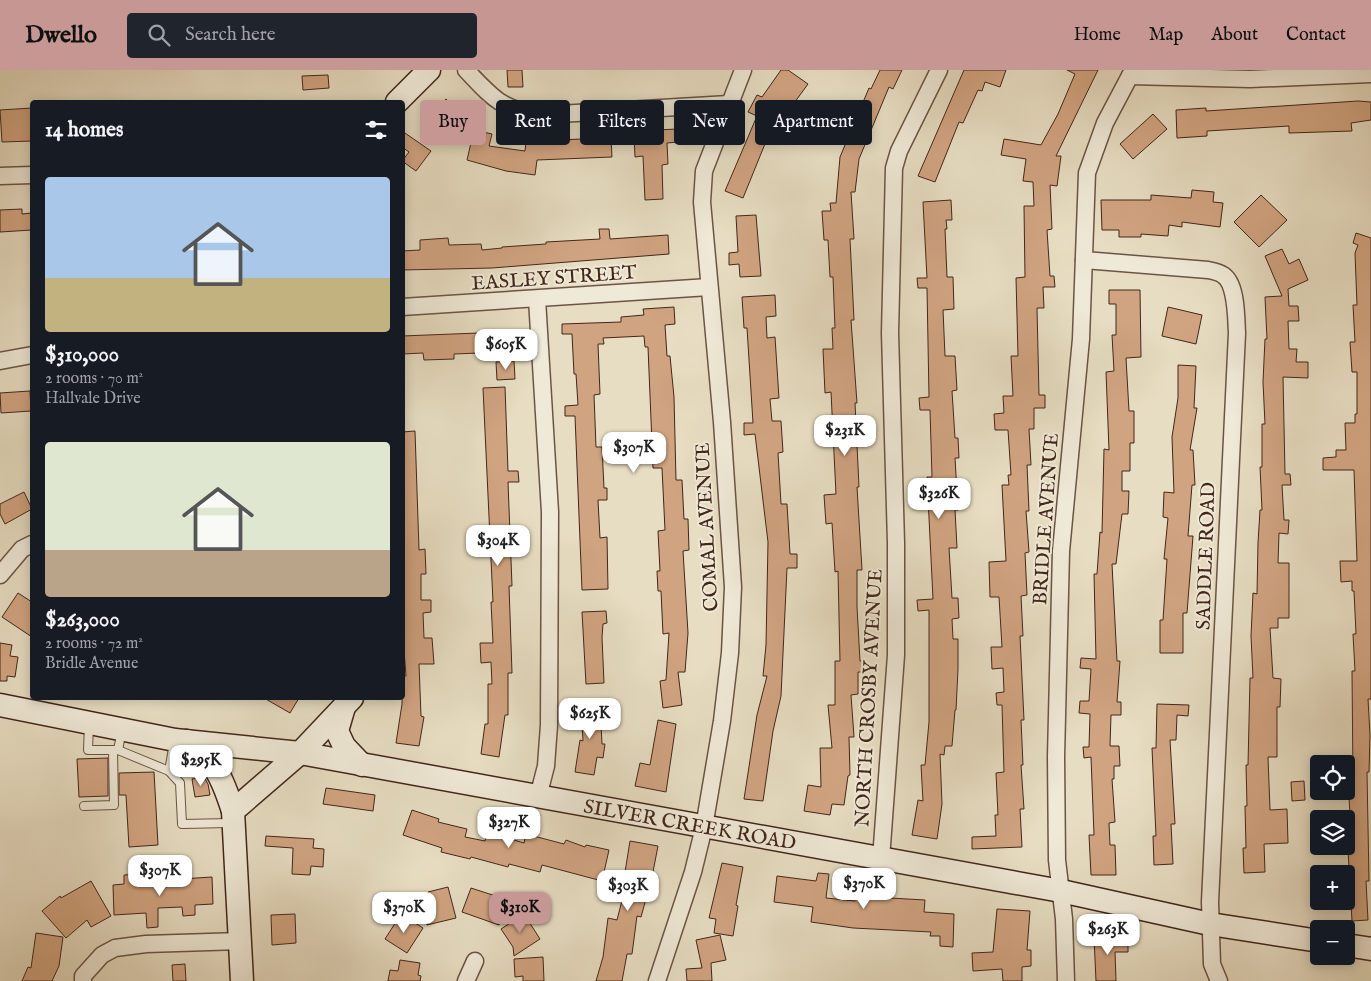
<!DOCTYPE html>
<meta charset="utf-8">
<style>
:root{--surface:#171b24;--page:#20242c;--text:#f1f3f6;--muted:#9ea1a6;--accent:#c59692}
body{margin:0;font-family:"IM FELL English",serif;background:var(--page);color:var(--text);height:100vh;display:flex;flex-direction:column;font-size:19px;white-space:nowrap}
*{box-sizing:border-box;margin:0}
p{font-size:16px;color:var(--muted)}
.icon{flex:none;width:28px;height:28px;fill:none;stroke:currentColor;stroke-width:2;stroke-linecap:round;stroke-linejoin:round}
.map{position:relative;flex:1;overflow:hidden}
.sheet{position:absolute;left:30px;top:30px;width:375px;height:600px;display:flex;flex-direction:column;background:var(--surface);border-radius:5px;box-shadow:0 2px 12px #0003}
.sheet>*{flex:none}
.guide{position:absolute;left:420px;top:30px;width:475px;height:45px;display:flex;gap:10px}
.buttons{position:absolute;left:1310px;top:685px;display:grid;gap:10px}
.buttons a{display:grid;place-items:center;width:45px;height:45px;border-radius:5px;background:var(--surface);box-shadow:0 2px 12px #0003;font-size:25px}
.price{position:absolute;translate:-50% -42px;padding:0 11px;border-radius:10px;background:#fff;color:#222;font-size:16px;line-height:32px;filter:drop-shadow(0 1px 2px #0008)}
.price::after{content:'';position:absolute;left:50%;top:30px;width:15px;height:11px;margin-left:-8px;background:inherit;clip-path:polygon(0 0,100% 0,50% 100%)}
.price.selected{background:var(--accent);color:#111}
ul{padding:0;list-style:none}
li{display:grid;align-content:center;gap:10px;height:265px;padding:0 15px}
li span{display:grid;place-items:center;height:155px;border-radius:5px;color:#555}
li>.icon{margin-inline-start:auto}
span .icon{width:90px;height:90px;fill:#fffc;stroke-width:1}
li b{font-size:21px}
h2{display:flex;justify-content:space-between;align-items:center;height:60px;padding:0 15px;font-size:21px}
.tag{padding:0 18px;border-radius:5px;background:var(--surface);box-shadow:0 2px 12px #0003;font-size:18px;line-height:45px}
.tag.selected{background:var(--accent);color:#111}
header{display:flex;align-items:center;gap:30px;box-sizing:border-box;height:70px;padding:0 25px;background:var(--accent);color:#111}
header strong{font-size:24px}
nav{display:flex;gap:28px;margin-inline-start:auto;font-size:18px}
.search{width:350px;height:45px;background:var(--page);display:flex;align-items:center;gap:12px;box-sizing:border-box;padding:0 18px;border-radius:5px;color:var(--muted);font-size:19px}
.map>svg:first-child{display:block}
.building{fill:#d1a481;stroke:#43261a}
.lines{fill:none;stroke-linecap:round;stroke-linejoin:round}
.lane-casing{stroke:#6c5444;stroke-width:10}
.street-casing{stroke:#6c5444;stroke-width:19}
.secondary-casing{stroke:#43261a;stroke-width:25}
.lane{stroke:#efe9d7;stroke-width:8}
.street{stroke:#efe9d7;stroke-width:16}
.secondary{stroke:#efe9d7;stroke-width:22}
.labels{text-anchor:middle;stroke-width:4;stroke-linejoin:round;paint-order:stroke}
.street-label{font-size:20px;fill:#43261a;stroke:#efe9d7}
</style>
<header>
<strong>Dwello</strong>
<div class="search"><svg class="icon" aria-label="search" viewBox="0 0 24 24"><circle cx="10" cy="10" r="6"/><path d="M15 15l6 6"/></svg>Search here</div>
<nav><a>Home</a><a>Map</a><a>About</a><a>Contact</a></nav>
</header>
<div class="map">
<svg width="1371" height="911" viewBox="0 0 1371 911">
<rect width="100%" height="100%" fill="#e7ddc2"/>
<filter id="stains"><feTurbulence type="fractalNoise" baseFrequency=".004" numOctaves="4"/><feColorMatrix values="0 0 0 0 .2 0 0 0 0 .09 0 0 0 0 .02 0 0 0 .5 -.17"/></filter>
<radialGradient id="worn" r=".72"><stop offset=".6" stop-color="#630" stop-opacity="0"/><stop offset="1" stop-color="#630" stop-opacity=".3"/></radialGradient>
<g class="building">
<polygon points="507,0 522,0 523,17 508,17"/>
<polygon points="781,0 788,0 808,14 789,40 791,41 782,59 774,55 769,64 743,128 725,121 757,46 748,42 757,25 762,27"/>
<polygon points="880,0 902,0 893,19 889,17 859,89 855,122 851,122 854,169 850,169 854,250 851,250 857,333 855,333 859,417 857,417 862,500 857,500 857,537 860,591 863,591 864,602 858,602 858,624 851,625 854,667 849,667 850,705 848,706 844,735 832,734 830,745 804,741 808,715 821,717 820,678 832,678 828,635 835,635 835,591 840,591 838,501 835,502 832,453 826,454 824,425 836,424 831,322 825,323 823,279 833,279 832,258 835,258 833,207 830,207 828,170 824,170 822,141 831,141 830,133 836,133 840,87 869,18 871,19"/>
<polygon points="964,0 1006,0 1000,17 985,12 982,21 978,20 963,53 959,52 935,112 918,106"/>
<polygon points="1067,0 1098,0 1056,86 1061,86 1057,116 1050,115 1052,159 1047,160 1050,206 1054,206 1055,217 1043,217 1044,238 1037,238 1039,325 1045,325 1045,338 1034,338 1034,359 1029,359 1031,395 1027,395 1029,441 1026,441 1029,482 1025,483 1027,525 1021,526 1023,566 1020,566 1024,650 1021,650 1023,695 1021,695 1024,739 1020,739 1022,777 972,779 972,767 996,766 995,745 998,745 996,703 1004,702 1002,635 997,635 996,623 1004,622 1003,598 992,599 991,577 1002,577 999,527 990,527 989,492 1006,491 1002,415 1009,415 1008,405 1011,405 1008,360 995,360 994,344 1004,343 1003,326 1013,326 1011,286 1018,286 1016,208 1025,207 1024,136 1034,136 1033,112 1023,111 1026,89 1001,85 1004,69 1041,75 1058,44 1075,4"/>
<polygon points="328,5 329,18 303,20 302,6"/>
<polygon points="446,29 471,53 456,69 446,60 440,65 425,51"/>
<polygon points="1358,31 1371,32 1371,50 1351,53 1352,61 1289,63 1289,56 1207,61 1207,66 1177,68 1176,40 1206,38 1206,41"/>
<polygon points="32,38 32,71 2,72 0,40"/>
<polygon points="1153,44 1167,59 1133,89 1120,74"/>
<polygon points="677,59 678,72 667,73 668,94 662,95 663,129 645,130 643,86 635,87 634,65 657,63 656,60"/>
<polygon points="474,60 492,64 489,76 525,81 526,71 611,68 612,87 537,90 535,105 506,101 467,90"/>
<polygon points="402,61 431,81 416,101 402,91 409,82 402,77"/>
<polygon points="1192,120 1214,122 1213,132 1223,133 1220,157 1182,152 1182,157 1169,155 1168,166 1141,164 1141,167 1119,167 1119,160 1102,160 1101,130 1151,130 1151,125 1191,128"/>
<polygon points="1261,125 1287,150 1259,177 1234,152"/>
<polygon points="951,130 952,150 946,150 947,159 945,159 947,207 953,207 954,239 943,240 945,286 955,286 957,320 952,321 955,368 958,368 959,388 955,388 958,440 955,440 957,478 949,478 952,528 958,528 959,548 952,549 953,569 958,569 958,599 956,640 955,640 952,676 945,676 944,685 940,684 942,734 937,769 912,765 918,730 923,731 921,695 925,695 929,652 929,540 918,541 917,530 933,529 927,407 932,407 930,340 920,340 919,328 929,327 927,218 918,218 917,208 927,208 923,132"/>
<polygon points="22,139 22,144 32,143 32,160 0,162 0,140"/>
<polygon points="756,145 761,206 740,207 739,194 729,195 729,183 738,182 736,146"/>
<polygon points="599,159 609,159 610,169 668,165 669,184 492,198 402,200 402,181 420,180 420,170 448,168 449,175 481,174 482,180 502,178 502,177 546,174 546,172 600,169"/>
<polygon points="1356,163 1371,168 1371,629 1368,629 1370,665 1369,702 1367,702 1369,811 1366,811 1368,850 1352,851 1346,745 1350,745 1348,709 1353,709 1352,601 1355,601 1353,564 1356,564 1354,521 1352,521 1352,511 1341,512 1340,491 1357,491 1354,400 1323,400 1323,388 1336,387 1336,380 1346,380 1345,353 1355,353 1355,344 1357,344 1357,302 1352,302 1350,272 1355,272 1353,235 1357,235 1355,183 1358,175 1353,173"/>
<polygon points="1282,179 1289,194 1299,189 1308,210 1288,219 1289,236 1298,236 1299,251 1288,251 1289,279 1297,279 1296,292 1308,292 1308,308 1283,307 1285,404 1290,404 1291,415 1282,415 1284,450 1289,450 1288,464 1279,463 1278,493 1289,493 1289,548 1278,548 1278,558 1270,558 1273,608 1281,609 1280,637 1277,637 1277,687 1268,687 1270,740 1287,739 1288,773 1264,774 1265,802 1244,803 1243,778 1246,778 1245,736 1247,736 1246,695 1248,695 1250,608 1253,608 1251,566 1253,523 1257,524 1258,473 1260,440 1262,440 1260,397 1262,397 1262,354 1265,354 1263,312 1265,269 1267,269 1265,227 1282,226 1265,186"/>
<polygon points="1109,220 1140,220 1141,287 1126,288 1129,341 1134,341 1134,373 1130,373 1130,401 1122,401 1122,421 1129,421 1128,444 1122,444 1116,494 1112,494 1117,591 1120,591 1117,632 1121,632 1121,645 1111,645 1110,676 1119,676 1120,696 1114,696 1114,709 1112,709 1115,752 1109,753 1110,775 1115,775 1116,805 1091,805 1089,765 1094,765 1091,687 1084,688 1083,677 1089,677 1090,644 1079,643 1080,631 1089,631 1091,599 1080,598 1081,588 1096,589 1094,504 1097,504 1100,462 1102,463 1104,379 1109,380 1106,302 1114,301 1112,265 1116,265 1116,234 1109,234"/>
<polygon points="775,225 776,246 766,247 767,268 775,267 779,328 770,329 772,351 781,351 783,382 778,383 781,434 787,434 790,484 797,484 797,498 787,498 781,626 773,661 763,731 744,729 757,645 767,606 763,606 766,575 768,472 755,364 744,365 744,353 753,353 747,258 744,258 742,227"/>
<polygon points="674,237 675,254 665,255 667,286 670,286 674,327 676,410 682,410 684,449 688,449 689,480 683,481 688,563 685,602 678,602 682,635 663,638 660,611 666,610 669,563 663,564 661,521 658,521 657,501 660,501 658,461 665,460 662,398 653,398 648,277 645,277 644,266 603,268 604,274 598,274 600,324 594,325 596,377 602,377 604,418 607,418 607,430 598,430 600,468 607,467 608,519 582,520 575,346 565,346 565,336 578,335 576,304 574,304 572,264 562,264 562,254 621,252 621,247 644,245 643,239"/>
<polygon points="1168,237 1202,245 1196,274 1162,266"/>
<polygon points="504,262 505,282 454,284 454,289 424,290 423,283 402,284 402,266"/>
<polygon points="514,291 515,309 497,310 496,292"/>
<polygon points="1178,295 1196,296 1194,338 1197,338 1190,380 1193,380 1195,415 1192,415 1188,466 1193,466 1187,543 1183,543 1183,583 1160,583 1160,550 1163,550 1167,489 1164,489 1168,448 1163,447 1164,422 1174,423 1172,367 1178,328"/>
<polygon points="505,317 508,401 518,401 519,412 508,412 512,516 509,516 512,603 508,603 508,645 505,645 499,687 481,684 485,654 488,654 488,614 492,614 491,592 481,593 480,573 493,573 491,532 493,532 483,318"/>
<polygon points="30,321 31,341 1,343 0,323"/>
<polygon points="415,361 419,480 425,479 426,504 421,504 421,530 431,530 431,542 423,543 424,568 432,568 434,594 419,594 421,646 424,647 419,676 396,673 402,634 402,606 406,606 402,554 402,362"/>
<polygon points="24,422 32,439 5,454 0,444 0,434"/>
<polygon points="18,523 32,532 32,567 2,547"/>
<polygon points="606,541 607,553 603,554 602,567 604,613 586,614 582,542"/>
<polygon points="0,573 12,575 10,586 18,587 15,607 7,606 7,611 0,611"/>
<polygon points="264,628 299,628 290,643"/>
<polygon points="1157,634 1189,635 1188,646 1177,645 1176,670 1170,670 1175,754 1171,754 1173,794 1154,795 1153,766 1156,766 1152,678 1156,678"/>
<polygon points="600,635 602,674 605,674 603,688 597,687 594,705 575,702 580,670 583,671 581,636"/>
<polygon points="658,650 676,654 666,722 635,716 640,693 650,695"/>
<polygon points="108,688 108,726 79,727 77,689"/>
<polygon points="154,702 158,775 129,777 126,725 119,725 119,703"/>
<polygon points="204,707 208,714 210,725 195,727 192,709"/>
<polygon points="1304,711 1305,730 1292,731 1291,712"/>
<polygon points="326,718 375,725 373,741 323,734"/>
<polygon points="412,740 439,749 438,752 467,759 465,767 485,771 487,762 524,773 526,764 564,774 566,770 585,777 586,775 609,780 602,811 542,795 540,802 509,794 508,797 471,787 470,789 441,782 442,778 403,765"/>
<polygon points="266,766 314,769 313,778 324,779 323,797 311,796 310,805 292,804 293,778 265,776"/>
<polygon points="630,771 658,776 652,807 641,847 637,846 632,884 627,884 622,911 596,911 603,887 608,848 617,850 629,803 625,802"/>
<polygon points="722,793 743,797 736,835 738,836 733,866 714,863 716,849 709,848"/>
<polygon points="818,803 829,804 826,828 855,831 855,826 925,830 924,842 954,844 953,877 940,876 940,866 930,866 931,862 853,858 811,852 813,837 774,832 777,806 816,811"/>
<polygon points="140,804 140,809 158,809 158,817 181,816 181,809 212,807 213,834 195,835 195,845 183,846 182,837 158,838 158,857 147,858 146,843 114,845 113,815 124,814 124,805"/>
<polygon points="91,811 111,846 91,857 87,850 66,868 42,841 60,826 61,828"/>
<polygon points="448,817 456,848 427,855 422,833 431,831 428,822"/>
<polygon points="471,818 508,830 499,855 462,842"/>
<polygon points="997,839 1030,841 1027,880 1031,880 1031,896 1022,897 1022,911 1003,911 1002,899 973,901 972,883 993,882"/>
<polygon points="295,844 296,873 272,875 271,845"/>
<polygon points="401,844 423,858 407,883 385,869"/>
<polygon points="524,844 540,869 514,886 513,877 501,859"/>
<polygon points="36,863 63,867 59,896 52,911 22,911 28,897 31,898"/>
<polygon points="720,865 726,890 711,893 712,911 687,911 686,899 702,898 696,870"/>
<polygon points="1128,866 1128,882 1115,882 1116,911 1096,911 1094,867"/>
<polygon points="543,887 544,911 523,911 523,906 515,907 514,889"/>
<polygon points="400,890 420,893 418,905 421,906 420,911 388,911 390,900 398,901"/>
<polygon points="185,894 186,911 173,911 172,895"/>
</g>
<g class="lines">
<defs>
<g id="lane">
<polyline points="89,654 88,680 118,680 122,660"/>
<polyline points="118,680 169,701 174,673"/>
<polyline points="169,701 180,713 182,754 230,753"/>
<polyline points="84,736 114,735 113,680"/>
</g>
<g id="street">
<path d="M466 0C493 28 501 40 542 45L729 34"/>
<polyline points="1130,6 1250,9 1371,4"/>
<polyline points="0,106 32,105"/>
<path d="M1084 190 1208 200C1213 201 1219 202 1223 205 1237 214 1236 248 1237 263L1210 832 1212 894 1219 911"/>
<polyline points="537,229 550,442 549,655 546,696 538,727"/>
<polyline points="402,237 709,217"/>
<polyline points="0,291 32,285"/>
<polyline points="0,505 22,479 32,474"/>
<polyline points="881,789 896,585 896,473 890,263 894,98 899,81 939,0"/>
<polyline points="83,911 83,906 102,885 115,878 146,874 241,871"/>
<polyline points="466,911 475,891"/>
<polyline points="657,911 693,802 704,757 722,651 730,583 733,517 722,352 702,132 704,101 743,0"/>
<polyline points="1066,911 1064,849 1057,790 1056,687 1061,481 1081,269 1087,103 1105,53 1133,0"/>
</g>
<g id="secondary">
<polyline points="397,32 429,0"/>
<polyline points="0,635 175,670 300,683 1061,821 1210,854 1319,871"/>
<polyline points="344,637 337,661 344,676 362,695"/>
<path d="M187 671C217 696 221 704 233 741"/>
<polyline points="1346,875 1371,879"/>
<polyline points="242,911 233,741 300,683 352,628"/>
</g>
</defs>
<use href="#lane" class="lane-casing"/>
<use href="#street" class="street-casing"/>
<use href="#secondary" class="secondary-casing"/>
<use href="#lane" class="lane"/>
<use href="#street" class="street"/>
<use href="#secondary" class="secondary"/>
</g>
<g class="labels">
<g class="street-label">
<text transform="translate(554 207) rotate(-4)" y="7">EASLEY STREET</text>
<text transform="translate(1045 449) rotate(-86)" y="7">BRIDLE AVENUE</text>
<text transform="translate(706 457) rotate(-93)" y="7">COMAL AVENUE</text>
<text transform="translate(1205 486) rotate(-88)" y="7">SADDLE ROAD</text>
<text transform="translate(868 628) rotate(-87)" y="7">NORTH CROSBY AVENUE</text>
<text transform="translate(690 754) rotate(10)" y="7">SILVER CREEK ROAD</text>
</g>
</g>
<rect width="100%" height="100%" filter="url(#stains)"/>
<rect width="100%" height="100%" fill="url(#worn)"/>
</svg>
<div class="buttons">
<a><svg class="icon" aria-label="locate" viewBox="0 0 24 24"><circle cx="12" cy="12" r="6"/><path d="M12 2v4M12 18v4M2 12h4M18 12h4"/></svg></a>
<a><svg class="icon" aria-label="layers" viewBox="0 0 24 24"><path d="M12 4l9 5-9 5-9-5zM3 14l9 5 9-5"/></svg></a>
<a>+</a>
<a>−</a>
</div>
<b class="price" style="left:506px;top:301px">$605K</b>
<b class="price" style="left:845px;top:387px">$231K</b>
<b class="price" style="left:634px;top:404px">$307K</b>
<b class="price" style="left:939px;top:450px">$326K</b>
<b class="price" style="left:498px;top:497px">$304K</b>
<b class="price" style="left:590px;top:670px">$625K</b>
<b class="price" style="left:201px;top:717px">$295K</b>
<b class="price" style="left:509px;top:779px">$327K</b>
<b class="price" style="left:160px;top:827px">$307K</b>
<b class="price" style="left:864px;top:840px">$370K</b>
<b class="price" style="left:628px;top:842px">$303K</b>
<b class="price" style="left:404px;top:864px">$370K</b>
<b class="price selected" style="left:520px;top:864px">$310K</b>
<b class="price" style="left:1108px;top:886px">$263K</b>
<div class="guide">
<a class="tag selected">Buy</a>
<a class="tag">Rent</a>
<a class="tag">Filters</a>
<a class="tag">New</a>
<a class="tag">Apartment</a>
</div>
<section class="sheet">
<h2>14 homes<svg class="icon" aria-label="filters" viewBox="0 0 24 24"><path d="M4 7h16M4 17h16"/><circle cx="9" cy="7" r="2"/><circle cx="15" cy="17" r="2"/></svg></h2>
<ul>
<li><span style="background:linear-gradient(#a9c7e8 65%,#c2b280 0)"><svg class="icon" aria-label="home" viewBox="0 0 24 24"><path d="M3 11l9-7 9 7M6 9v11h12V9"/></svg></span><div><b>$310,000</b><p>2 rooms · 70 m²</p><p>Hallvale Drive</p></div></li>
<li><span style="background:linear-gradient(#dfe7d0 70%,#b9a48a 0)"><svg class="icon" aria-label="home" viewBox="0 0 24 24"><path d="M3 11l9-7 9 7M6 9v11h12V9"/></svg></span><div><b>$263,000</b><p>2 rooms · 72 m²</p><p>Bridle Avenue</p></div></li>
</ul>
</section>
</div>
